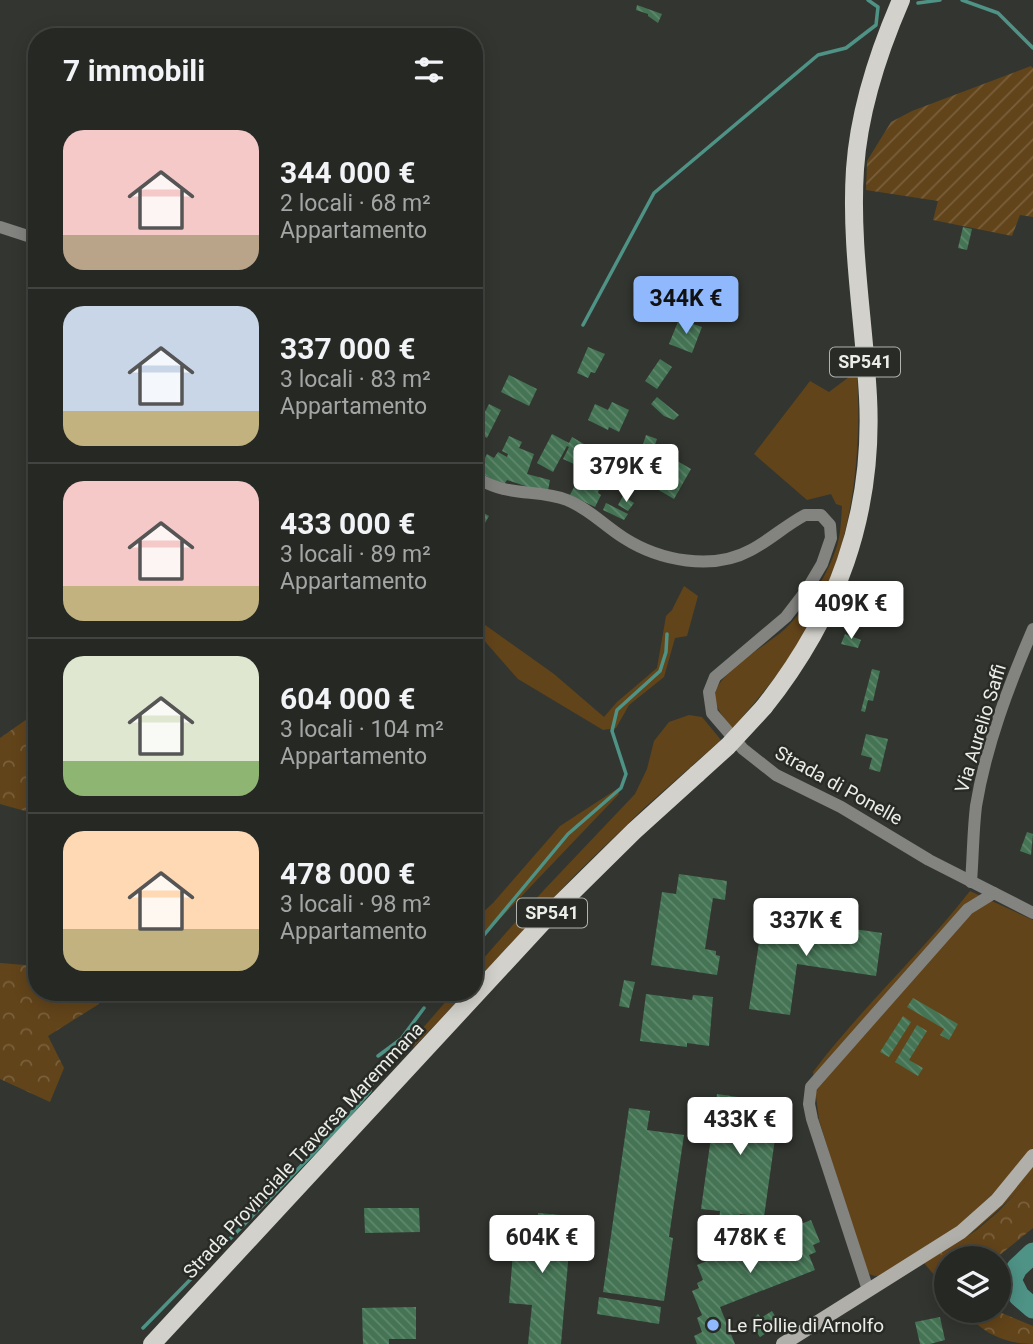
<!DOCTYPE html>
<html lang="it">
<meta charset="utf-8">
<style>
:root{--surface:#262824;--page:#323431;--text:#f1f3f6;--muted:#a4a6a6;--line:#424441;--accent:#8fb8fd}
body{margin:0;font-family:Roboto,sans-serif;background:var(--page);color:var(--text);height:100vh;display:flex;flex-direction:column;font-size:26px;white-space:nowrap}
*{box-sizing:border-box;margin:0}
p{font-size:23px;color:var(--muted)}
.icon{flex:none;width:38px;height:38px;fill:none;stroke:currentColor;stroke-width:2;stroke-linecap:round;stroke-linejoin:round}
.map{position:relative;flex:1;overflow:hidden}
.sheet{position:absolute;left:28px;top:28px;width:455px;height:973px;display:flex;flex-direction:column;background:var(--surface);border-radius:28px;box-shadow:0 4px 18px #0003,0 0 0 2px var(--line)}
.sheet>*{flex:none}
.buttons{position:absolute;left:934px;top:1246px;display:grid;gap:14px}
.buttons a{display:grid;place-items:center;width:77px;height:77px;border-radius:50%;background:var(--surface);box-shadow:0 4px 18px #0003,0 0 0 2px var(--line);font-size:35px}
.price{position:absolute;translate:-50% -60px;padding:0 16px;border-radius:7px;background:#fff;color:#222;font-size:23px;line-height:46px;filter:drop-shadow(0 2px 4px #0008)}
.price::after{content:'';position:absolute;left:50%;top:42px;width:21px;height:16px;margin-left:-10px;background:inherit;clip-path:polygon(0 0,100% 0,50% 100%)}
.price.on{background:var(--accent);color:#111}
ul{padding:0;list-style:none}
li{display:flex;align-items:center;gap:21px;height:175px;padding:0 35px}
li+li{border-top:2px solid var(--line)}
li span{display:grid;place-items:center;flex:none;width:196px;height:140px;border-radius:21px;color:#555}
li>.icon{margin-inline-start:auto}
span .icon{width:84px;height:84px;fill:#fffc;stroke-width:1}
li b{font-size:30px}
h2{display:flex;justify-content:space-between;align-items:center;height:84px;padding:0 35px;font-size:30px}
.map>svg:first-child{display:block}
.grass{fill:#62441a}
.forest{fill:url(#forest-crowns)}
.garden{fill:url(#garden-furrows)}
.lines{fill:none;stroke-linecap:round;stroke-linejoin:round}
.stream{stroke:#4e9386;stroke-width:3.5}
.river{stroke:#4e9386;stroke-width:21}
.building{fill:url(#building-back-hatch)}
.street{stroke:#838380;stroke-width:12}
.secondary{stroke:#b0afaa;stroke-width:14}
.primary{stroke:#d2d1cb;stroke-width:18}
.primary-bridge{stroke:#d2d1cb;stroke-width:18}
.poi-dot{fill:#8fb8fd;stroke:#292b26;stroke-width:2.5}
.labels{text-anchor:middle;stroke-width:5;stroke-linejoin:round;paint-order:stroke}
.shield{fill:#292b26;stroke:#b1b3ae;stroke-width:2}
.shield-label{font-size:18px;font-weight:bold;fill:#ebede9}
.street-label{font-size:19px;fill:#ebede9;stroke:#292b26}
.poi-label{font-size:19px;fill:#ebede9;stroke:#292b26;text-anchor:start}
</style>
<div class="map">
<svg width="1033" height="1344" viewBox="0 0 1033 1344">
<defs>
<pattern id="forest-crowns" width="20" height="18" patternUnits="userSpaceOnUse" patternTransform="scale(1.75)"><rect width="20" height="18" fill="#62441a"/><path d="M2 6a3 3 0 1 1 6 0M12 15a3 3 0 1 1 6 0" fill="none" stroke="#795f3b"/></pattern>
<pattern id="garden-furrows" width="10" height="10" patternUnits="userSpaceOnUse" patternTransform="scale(1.75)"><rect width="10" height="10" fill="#62441a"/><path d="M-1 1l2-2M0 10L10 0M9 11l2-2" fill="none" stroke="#795f3b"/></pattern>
<pattern id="building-back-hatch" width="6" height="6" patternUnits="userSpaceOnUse" patternTransform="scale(1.75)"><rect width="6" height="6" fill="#447454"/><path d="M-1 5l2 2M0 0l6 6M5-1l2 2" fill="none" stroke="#5f886d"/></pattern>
</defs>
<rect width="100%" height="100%" fill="#333630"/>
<g class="grass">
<path d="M857 371C862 456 853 539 814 616 794 657 763 693 733 728 726 720 714 708 715 696 716 672 772 643 788 626 808 605 827 576 836 549 841 535 841 520 842 506L836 504 831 494 807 500 754 454 810 381 829 392Z"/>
<polygon points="684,586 698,596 687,636 675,638 664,677 629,705 616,728 603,730 518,679 474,629 474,617 554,674 604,717 617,702 657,668 666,616 672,610"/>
<polygon points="689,715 702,717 721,740 643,809 575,875 474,983 474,969 543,891 635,794 647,769 654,741 669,722"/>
<polygon points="617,789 619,794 474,946 474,920 493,903 560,826"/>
<path d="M970 891 1033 920V1174C996 1216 934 1274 875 1276L869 1274 864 1265 819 1120 813 1072C861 1008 921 954 970 891Z"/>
<polygon points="454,992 466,992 414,1047 412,1045 423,1028"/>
</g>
<g class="forest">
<polygon points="37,712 37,811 25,811 0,804 0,738"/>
<polygon points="0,963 37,966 37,992 101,992 99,1004 48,1036 64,1068 50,1102 0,1079"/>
<polygon points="1033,1174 1033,1228 996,1258 947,1258 947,1290 924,1263 977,1230 998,1212"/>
<path d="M964 1311H997L1033 1326V1344C1005 1344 982 1333 964 1311Z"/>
</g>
<polygon class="garden" points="1031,66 1033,68 1033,217 1020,215 1012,236 933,220 938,201 866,190 867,161 891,122 912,111"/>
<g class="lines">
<g class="stream">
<polyline points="962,0 998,13 1033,48"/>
<polyline points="918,3 940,0"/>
<polyline points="583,325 654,193 818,55 846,48 876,25 878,7 868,0"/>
<polyline points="474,947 568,834 621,788 626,774 612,731 617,710 660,671 666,652 667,634"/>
<polyline points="378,1056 401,1039 424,1008"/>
<polyline points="143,1328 341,1125 370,1091 375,1075"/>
</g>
<polyline class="river" points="1033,1253 1017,1268 1011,1280 1019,1296 1033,1308"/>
</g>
<g class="building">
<polygon points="637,5 662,14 658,23 648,16 648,14 636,10"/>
<polygon points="963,227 972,229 967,250 958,248"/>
<polygon points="679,319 702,327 692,353 669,344"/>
<polygon points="588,347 605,354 595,373 591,372 588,378 577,373"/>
<polygon points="660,359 672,367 657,389 645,381"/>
<polygon points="509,375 537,389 529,406 501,392"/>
<polygon points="657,397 679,415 674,420 664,416 651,404"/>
<polygon points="612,402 629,410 619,432 609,427 608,430 588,420 595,404 608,410"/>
<polygon points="489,404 501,410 487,438 475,431"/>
<polygon points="552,434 569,443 572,437 584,444 574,464 563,459 569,447 567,446 553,472 537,463"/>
<polygon points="646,435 657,439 647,467 637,463"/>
<polygon points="509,436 522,442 519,448 534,454 527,474 550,480 548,490 537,490 507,480 505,483 498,482 478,472 487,454 494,458 498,452 507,457 508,454 502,451"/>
<polygon points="674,459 691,469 674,499 657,489"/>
<polygon points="578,479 599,490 598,493 601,495 595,507 570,495"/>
<polygon points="623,496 634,503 628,511 618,505"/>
<polygon points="606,503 628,514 624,520 603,510"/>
<polygon points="482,512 489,516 474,542 474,519 477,520"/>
<polygon points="845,634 861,640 858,648 841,644"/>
<polygon points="872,669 880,671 873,701 868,700 865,712 861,711"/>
<polygon points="866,734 888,739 880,772 869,769 872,758 861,755"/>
<polygon points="1027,832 1033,834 1031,855 1020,851"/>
<polygon points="679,874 727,881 725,900 713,898 705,949 716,951 716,955 720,956 717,975 651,965 662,892 676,894"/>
<polygon points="763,916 882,933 876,976 797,964 790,1015 749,1009"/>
<polygon points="624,980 635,982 629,1008 619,1006"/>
<polygon points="646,994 692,1000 693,995 713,997 709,1046 687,1043 687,1047 640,1041"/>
<polygon points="913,998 958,1024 949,1040 940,1035 944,1029 907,1007"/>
<polygon points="903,1016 911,1022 889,1057 880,1052"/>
<polygon points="917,1025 927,1031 909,1060 923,1068 918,1076 895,1062"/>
<polygon points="717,1094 780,1103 764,1217 740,1214 738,1224 719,1221 720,1211 701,1209"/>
<polygon points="629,1108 650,1111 647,1130 684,1135 669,1237 673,1238 664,1301 603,1292"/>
<polygon points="364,1208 419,1208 420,1232 365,1233"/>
<polygon points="538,1213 572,1216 561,1344 528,1344 532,1305 509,1303 515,1227 537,1229"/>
<polygon points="811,1220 820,1242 813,1245 816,1252 809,1255 815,1270 720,1307 735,1344 697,1344 694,1336 702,1332 697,1318 702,1315 692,1291 699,1288 697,1283 703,1280 697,1265 726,1253 722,1245 741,1238 744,1246"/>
<polygon points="599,1297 661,1307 659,1324 597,1314"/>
<polygon points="416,1307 416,1339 389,1339 389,1344 363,1344 362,1308"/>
<polygon points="772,1311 780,1324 760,1337 751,1324 757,1320 755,1317 758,1314 761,1318"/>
<polygon points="940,1317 945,1340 930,1344 920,1344 915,1322"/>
</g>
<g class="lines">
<g class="street">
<polyline points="0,227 37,239"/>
<path d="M474 477C484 482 493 487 504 489 524 494 547 492 567 500 588 508 605 526 624 538 660 561 713 571 751 550 770 540 786 525 805 515H821L830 525 831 538 822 564 806 591 786 617 715 677 709 692 712 713 743 749 776 775 841 807 929 860 1033 913"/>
<path d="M971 882C973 856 973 831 976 806 986 745 1009 685 1033 629"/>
<polyline points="868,1290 812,1119 809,1104 811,1087 968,909 994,893"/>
</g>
<polyline class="secondary" points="783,1344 961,1232 997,1200 1033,1156"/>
<g class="primary">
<path d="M764 707C837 615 874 515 868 397 864 321 850 245 855 169 859 111 878 53 901 0"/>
<polyline points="152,1344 555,909 634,831 697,774"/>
</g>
<polyline class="primary-bridge" points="697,774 728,746 764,707"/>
</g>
<circle class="poi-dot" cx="713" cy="1325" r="7"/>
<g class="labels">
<g class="shield">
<rect x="830" y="347.5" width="70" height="29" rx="5"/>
<rect x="517" y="898.5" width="70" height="29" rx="5"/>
</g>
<g class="shield-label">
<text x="865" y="368">SP541</text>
<text x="552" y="919">SP541</text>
</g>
<g class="street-label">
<text transform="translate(980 728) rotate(-73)" y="7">Via Aurelio Saffi</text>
<text transform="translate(839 785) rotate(29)" y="7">Strada di Ponelle</text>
<text transform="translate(303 1150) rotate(-47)" y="7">Strada Provinciale Traversa Maremmana</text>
</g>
<g class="poi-label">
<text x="727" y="1332">Le Follie di Arnolfo</text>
</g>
</g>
</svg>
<div class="buttons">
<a><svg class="icon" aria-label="layers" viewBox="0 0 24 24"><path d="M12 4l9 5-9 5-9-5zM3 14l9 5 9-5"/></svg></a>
</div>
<b class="price on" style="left:686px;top:336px">344K €</b>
<b class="price" style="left:626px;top:504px">379K €</b>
<b class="price" style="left:851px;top:641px">409K €</b>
<b class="price" style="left:806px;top:958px">337K €</b>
<b class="price" style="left:740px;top:1157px">433K €</b>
<b class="price" style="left:542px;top:1275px">604K €</b>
<b class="price" style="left:750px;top:1275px">478K €</b>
<section class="sheet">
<h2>7 immobili<svg class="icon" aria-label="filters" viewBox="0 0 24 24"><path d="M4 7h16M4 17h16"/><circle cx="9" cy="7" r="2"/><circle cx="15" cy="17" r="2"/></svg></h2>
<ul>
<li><span style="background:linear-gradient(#f6c9c9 75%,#b9a48a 0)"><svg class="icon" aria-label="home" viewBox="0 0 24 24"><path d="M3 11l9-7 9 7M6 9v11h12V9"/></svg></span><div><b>344 000 €</b><p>2 locali · 68 m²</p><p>Appartamento</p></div></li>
<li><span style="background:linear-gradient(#c9d6e8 75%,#c2b280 0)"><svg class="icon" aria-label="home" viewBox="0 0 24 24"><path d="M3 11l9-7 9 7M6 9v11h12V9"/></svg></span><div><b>337 000 €</b><p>3 locali · 83 m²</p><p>Appartamento</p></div></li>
<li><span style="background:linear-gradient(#f6c9c9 75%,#c2b280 0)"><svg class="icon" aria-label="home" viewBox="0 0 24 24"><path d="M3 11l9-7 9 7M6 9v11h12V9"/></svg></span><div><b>433 000 €</b><p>3 locali · 89 m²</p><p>Appartamento</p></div></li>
<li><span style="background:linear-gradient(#dfe7d0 75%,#8fb573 0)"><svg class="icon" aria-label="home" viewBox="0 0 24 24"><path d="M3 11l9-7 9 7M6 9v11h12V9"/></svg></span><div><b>604 000 €</b><p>3 locali · 104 m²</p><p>Appartamento</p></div></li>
<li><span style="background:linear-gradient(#ffd9b3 70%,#c2b280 0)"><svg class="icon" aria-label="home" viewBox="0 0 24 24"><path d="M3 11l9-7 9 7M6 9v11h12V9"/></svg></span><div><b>478 000 €</b><p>3 locali · 98 m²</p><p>Appartamento</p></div></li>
</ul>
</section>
</div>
